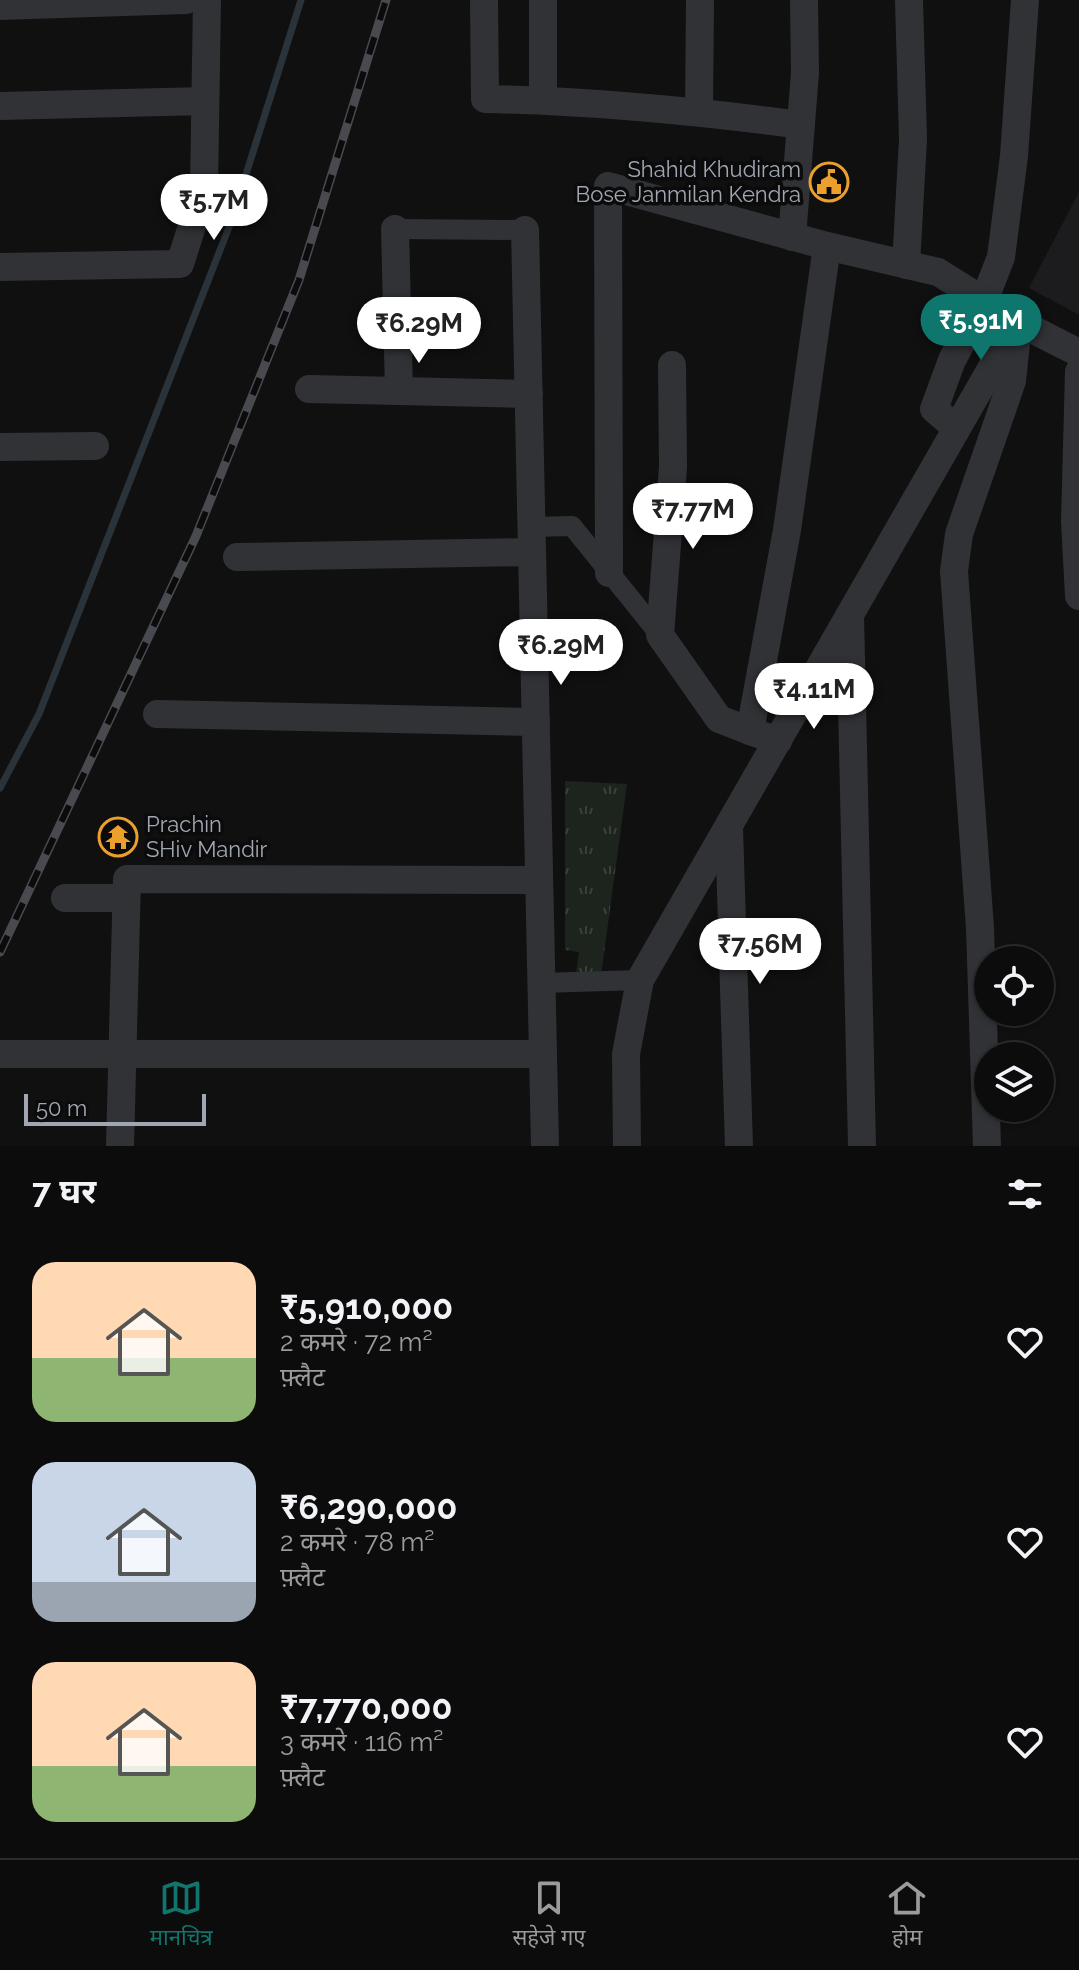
<!DOCTYPE html>
<html lang="hi">
<meta charset="utf-8">
<style>
:root{--surface:#0c0c0d;--page:#151516;--text:#f1f3f6;--muted:#9a9b9d;--line:#2c2c2e;--accent:#0f766e}
body{margin:0;font-family:Raleway,"Noto Sans Devanagari",sans-serif;background:var(--page);color:var(--text);height:100vh;display:flex;flex-direction:column;font-size:30px;white-space:nowrap}
*{box-sizing:border-box;margin:0}
p{font-size:26px;color:var(--muted)}
.icon{flex:none;width:44px;height:44px;fill:none;stroke:currentColor;stroke-width:2;stroke-linecap:round;stroke-linejoin:round}
.map{position:relative;height:1146px;overflow:hidden}
.sheet{display:flex;flex-direction:column;background:var(--surface);flex:1}
.sheet>*{flex:none}
.controls{position:absolute;left:974px;top:946px;display:grid;gap:16px}
.controls a{display:grid;place-items:center;width:80px;height:80px;border-radius:50%;background:var(--surface);box-shadow:0 2px 6px #0004,0 0 0 2px var(--line);font-size:40px}
.scale{position:absolute;left:24px;bottom:20px;width:182px;box-sizing:border-box;padding-left:8px;border:4px solid #a1a7b2;border-top:0;font-size:22px;line-height:28px;white-space:nowrap;color:#a1a7b2;-webkit-text-stroke:6px #0b0b0c;paint-order:stroke}
.price{position:absolute;translate:-50% -68px;padding:0 18px;border-radius:28px;background:#fff;color:#222;font-size:26px;line-height:52px;filter:drop-shadow(0 2px 4px #0008)}
.price::after{content:'';position:absolute;left:50%;top:48px;width:24px;height:18px;margin-left:-12px;background:inherit;clip-path:polygon(0 0,100% 0,50% 100%)}
.price.active{background:var(--accent);color:#fff}
ul{padding:0;list-style:none}
li{display:flex;align-items:center;gap:24px;height:200px;padding:0 32px}
li span{display:grid;place-items:center;flex:none;width:224px;height:160px;border-radius:24px;color:#555}
li>.icon{margin-inline-start:auto}
span .icon{width:96px;height:96px;fill:#fffc;stroke-width:1}
li b{font-size:34px}
h2{display:flex;justify-content:space-between;align-items:center;height:96px;padding:0 32px;font-size:34px}
.tabs{display:flex;justify-content:space-around;align-items:center;height:112px;border-top:2px solid var(--line);background:var(--surface);font-size:22px;color:var(--muted)}
.tabs a{display:grid;justify-items:center;gap:4px}
.tabs .active{color:var(--accent)}
.map>svg:first-child{display:block}
.built{fill:#1c1c1e}
.park{fill:url(#park-tufts)}
.lines{fill:none;stroke-linecap:round;stroke-linejoin:round}
.stream{stroke:#2a3339;stroke-width:7}
.pedestrian{stroke:#313236;stroke-width:20}
.minor{stroke:#313236;stroke-width:28}
.rail-casing{stroke:#484a4f;stroke-width:9}
.rail{stroke:#0b0b0c;stroke-width:6;stroke-dasharray:18;stroke-linecap:butt}
.labels{text-anchor:middle;stroke-width:7;stroke-linejoin:round;paint-order:stroke}
.poi-label{font-size:22px;fill:#a1a7b2;stroke:#0b0b0c;text-anchor:end}
</style>
<div class="map">
<svg width="1079" height="1146" viewBox="0 0 1079 1146">
<defs>
<pattern id="park-tufts" width="24" height="20" patternUnits="userSpaceOnUse" patternTransform="scale(2)"><rect width="24" height="20" fill="#1c241d"/><path d="M3 7l-1-3M5 7V3M7 7l1-3M15 17l-1-3M17 17v-4M19 17l1-3" fill="none" stroke="#3a413b"/></pattern>
</defs>
<rect width="100%" height="100%" fill="#101011"/>
<polygon class="built" points="1079,192 1079,315 1029,288"/>
<polygon class="park" points="565,781 627,784 601,975 576,974 579,952 565,950"/>
<g class="lines">
<polyline class="stream" points="0,788 39,714 231,222 301,0"/>
<g class="pedestrian">
<polyline points="395,229 525,230"/>
<polyline points="531,527 572,526 660,635"/>
<polyline points="541,983 640,980"/>
</g>
<g class="minor">
<path d="M484 0 485 99C591 101 696 111 801 125"/>
<polyline points="543,0 543,100"/>
<polyline points="0,6 186,0"/>
<polyline points="0,106 205,101"/>
<polyline points="699,112 700,0"/>
<polyline points="395,229 399,391"/>
<polyline points="525,230 545,1146"/>
<polyline points="792,237 805,73 804,0"/>
<polyline points="906,265 913,139 909,0"/>
<polyline points="0,267 180,264 204,188 207,0"/>
<polyline points="672,365 673,467 660,635 719,719 750,731"/>
<polyline points="1079,372 1075,521 1079,596"/>
<polyline points="309,389 529,394"/>
<polyline points="956,428 934,409 952,360 984,301 1001,257 1014,156 1025,0"/>
<polyline points="0,447 95,446"/>
<polyline points="237,557 532,552"/>
<polyline points="609,573 608,186 827,246 938,272 1018,322 1079,353"/>
<polyline points="850,615 862,1146"/>
<polyline points="157,714 536,722"/>
<polyline points="778,741 750,731 787,530 827,246"/>
<polyline points="729,828 739,1146"/>
<polyline points="65,898 126,898"/>
<polyline points="0,1054 543,1054"/>
<polyline points="120,1146 127,879 539,880"/>
<polyline points="627,1146 626,1054 640,980 1018,322"/>
<polyline points="987,1146 980,928 954,571 959,534 1012,381 1017,333"/>
</g>
<defs>
<polyline id="rail" points="0,952 196,536 299,280 386,0"/>
</defs>
<use href="#rail" class="rail-casing"/>
<use href="#rail" class="rail"/>
</g>
<defs>
<symbol id="civic-ring" viewBox="-11 -11 22 22"><circle r="9.5" fill="#0b0b0c" stroke="#eba02e" stroke-width="1.5"/><path d="M-.6-6.5H3V-4.5H.6V-3L4-1V1h2V6H-6V1h2V-1L-.6-3ZM-1.2 2.5V6h2.4V2.5Z" fill="#eba02e"/></symbol>
<symbol id="temple-ring" viewBox="-11 -11 22 22"><circle r="9.5" fill="#0b0b0c" stroke="#eba02e" stroke-width="1.5"/><path d="M0-6L5-2H3V0L6.5 2.5H4V6H1.5V3h-3V6H-4V2.5H-6.5L-3 0V-2H-5Z" fill="#eba02e"/></symbol>
</defs>
<g fill-rule="evenodd">
<use href="#civic-ring" x="807" y="160" width="44" height="44"/>
<use href="#temple-ring" x="96" y="815" width="44" height="44"/>
</g>
<g class="labels">
<g class="poi-label">
<text x="801" y="177">Shahid Khudiram<tspan x="801" dy="25">Bose Janmilan Kendra</tspan></text>
<text x="146" y="832" text-anchor="start">Prachin<tspan x="146" dy="25">SHiv Mandir</tspan></text>
</g>
</g>
</svg>
<div class="controls">
<a><svg class="icon" aria-label="locate" viewBox="0 0 24 24"><circle cx="12" cy="12" r="6"/><path d="M12 2v4M12 18v4M2 12h4M18 12h4"/></svg></a>
<a><svg class="icon" aria-label="layers" viewBox="0 0 24 24"><path d="M12 4l9 5-9 5-9-5zM3 14l9 5 9-5"/></svg></a>
</div>
<div class="scale">50 m</div>
<b class="price" style="left:214px;top:242px">₹5.7M</b>
<b class="price active" style="left:981px;top:362px">₹5.91M</b>
<b class="price" style="left:419px;top:365px">₹6.29M</b>
<b class="price" style="left:693px;top:551px">₹7.77M</b>
<b class="price" style="left:561px;top:687px">₹6.29M</b>
<b class="price" style="left:814px;top:731px">₹4.11M</b>
<b class="price" style="left:760px;top:986px">₹7.56M</b>
</div>
<section class="sheet">
<h2>7 घर<svg class="icon" aria-label="filters" viewBox="0 0 24 24"><path d="M4 7h16M4 17h16"/><circle cx="9" cy="7" r="2"/><circle cx="15" cy="17" r="2"/></svg></h2>
<ul>
<li><span style="background:linear-gradient(#ffd9b3 60%,#8fb573 0)"><svg class="icon" aria-label="home" viewBox="0 0 24 24"><path d="M3 11l9-7 9 7M6 9v11h12V9"/></svg></span><div><b>₹5,910,000</b><p>2 कमरे · 72 m²</p><p>फ़्लैट</p></div><svg class="icon" aria-label="heart" viewBox="0 0 24 24"><path d="M12 20l-8-8c-3-5 5-10 8-4 3-6 11-1 8 4z"/></svg></li>
<li><span style="background:linear-gradient(#c9d6e8 75%,#9aa5b1 0)"><svg class="icon" aria-label="home" viewBox="0 0 24 24"><path d="M3 11l9-7 9 7M6 9v11h12V9"/></svg></span><div><b>₹6,290,000</b><p>2 कमरे · 78 m²</p><p>फ़्लैट</p></div><svg class="icon" aria-label="heart" viewBox="0 0 24 24"><path d="M12 20l-8-8c-3-5 5-10 8-4 3-6 11-1 8 4z"/></svg></li>
<li><span style="background:linear-gradient(#ffd9b3 65%,#8fb573 0)"><svg class="icon" aria-label="home" viewBox="0 0 24 24"><path d="M3 11l9-7 9 7M6 9v11h12V9"/></svg></span><div><b>₹7,770,000</b><p>3 कमरे · 116 m²</p><p>फ़्लैट</p></div><svg class="icon" aria-label="heart" viewBox="0 0 24 24"><path d="M12 20l-8-8c-3-5 5-10 8-4 3-6 11-1 8 4z"/></svg></li>
</ul>
</section>
<nav class="tabs">
<a class="active"><svg class="icon" aria-label="map" viewBox="0 0 24 24"><path d="M3 6l6-2 6 2 6-2v14l-6 2-6-2-6 2zM9 4v14M15 6v14"/></svg>मानचित्र</a>
<a><svg class="icon" aria-label="saved" viewBox="0 0 24 24"><path d="M7 4h10v16l-5-4-5 4z"/></svg>सहेजे गए</a>
<a><svg class="icon" aria-label="home" viewBox="0 0 24 24"><path d="M3 11l9-7 9 7M6 9v11h12V9"/></svg>होम</a>
</nav>
